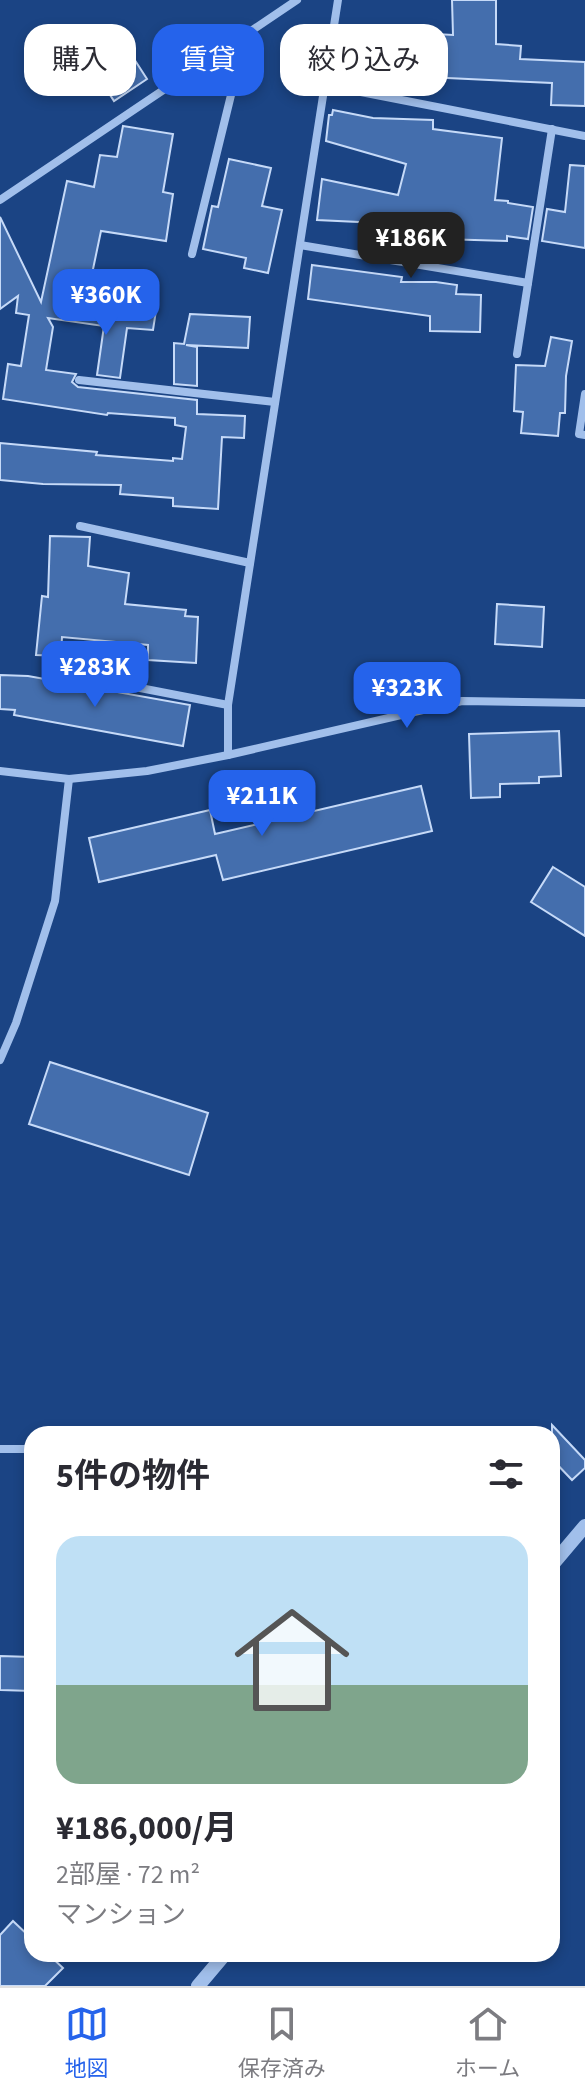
<!DOCTYPE html>
<html lang="ja">
<meta charset="utf-8">
<style>
:root{--surface:#fff;--page:#f2f2f3;--text:#2b2b33;--muted:#7c7c81;--line:#e1e1e2;--accent:#2563eb}
body{margin:0;font-family:"Source Sans 3","Noto Sans JP",sans-serif;background:var(--page);color:var(--text);height:100vh;display:flex;flex-direction:column;font-size:30px;white-space:nowrap}
*{box-sizing:border-box;margin:0}
p{font-size:26px;color:var(--muted)}
.icon{flex:none;width:44px;height:44px;fill:none;stroke:currentColor;stroke-width:2;stroke-linecap:round;stroke-linejoin:round}
.map{position:relative;flex:1;overflow:hidden}
.panel{position:absolute;left:24px;top:1426px;width:536px;height:536px;display:flex;flex-direction:column;background:var(--surface);border-radius:24px;box-shadow:0 4px 12px #0003}
.panel>*{flex:none}
.hud{position:absolute;left:24px;top:24px;width:538px;height:72px;display:flex;gap:16px}
.price{position:absolute;translate:-50% -68px;padding:0 18px;border-radius:16px;background:var(--accent);color:#fff;font-size:26px;line-height:52px;filter:drop-shadow(0 2px 4px #0008)}
.price::after{content:'';position:absolute;left:50%;top:48px;width:24px;height:18px;margin-left:-12px;background:inherit;clip-path:polygon(0 0,100% 0,50% 100%)}
.price.selected{background:#222;color:#fff}
ul{padding:0;list-style:none}
li{display:grid;align-content:center;gap:16px;height:424px;padding:0 32px}
li span{display:grid;place-items:center;height:248px;border-radius:24px;color:#555}
li>.icon{margin-inline-start:auto}
span .icon{width:144px;height:144px;fill:#fffc;stroke-width:1}
li b{font-size:34px}
h2{display:flex;justify-content:space-between;align-items:center;height:96px;padding:0 32px;font-size:34px}
.pill{padding:0 28px;border-radius:24px;background:var(--surface);box-shadow:0 4px 12px #0003;font-size:28px;line-height:72px}
.pill.selected{background:var(--accent);color:#fff}
.tabs{display:flex;justify-content:space-around;align-items:center;height:112px;border-top:2px solid var(--line);background:var(--surface);font-size:22px;color:var(--muted)}
.tabs a{display:grid;justify-items:center;gap:4px}
.tabs .selected{color:var(--accent)}
.map>svg:first-child{display:block}
.building{fill:#446ead;stroke:#c6daf8;stroke-width:2}
.lines{fill:none;stroke-linecap:round;stroke-linejoin:round}
.minor{stroke:#a1bfeb;stroke-width:8}
.tertiary{stroke:#a1bfeb;stroke-width:14}
</style>
<div class="map">
<svg width="585" height="1986" viewBox="0 0 585 1986">
<rect width="100%" height="100%" fill="#1b4484"/>
<g class="building">
<polygon points="452,0 496,0 496,44 521,46 520,59 585,62 585,106 551,105 552,83 427,77 428,67 344,62 347,29 453,35"/>
<polygon points="127,48 147,79 114,101 94,70"/>
<polygon points="333,110 373,118 433,120 433,129 502,138 495,200 508,201 508,203 533,207 528,239 507,236 507,241 442,239 443,226 317,220 322,179 398,195 406,164 326,141 329,115 332,115"/>
<polygon points="123,126 173,134 163,192 173,194 166,241 101,231 88,293 157,304 153,330 127,328 120,378 97,375 104,326 48,318 53,327 46,370 76,374 72,382 78,387 197,400 197,414 245,416 244,438 222,437 218,509 173,506 173,498 120,494 121,485 43,484 0,480 0,443 97,452 96,455 173,461 173,458 182,459 186,427 175,425 175,418 108,413 107,415 3,399 8,364 21,366 29,315 16,313 18,296 0,309 0,217 41,302 67,181 94,187 100,155 117,157"/>
<polygon points="229,159 271,168 262,206 282,210 268,273 244,268 246,258 203,249 212,206 218,207"/>
<polygon points="570,165 585,166 585,248 542,241 547,209 565,212"/>
<polygon points="312,265 402,277 401,282 436,282 457,285 456,294 481,295 480,332 430,331 430,316 308,299"/>
<polygon points="190,314 250,317 248,348 186,345 197,347 197,386 174,384 174,343 184,344"/>
<polygon points="551,337 572,341 566,376 565,413 560,413 558,436 521,433 523,412 514,411 516,365 545,366"/>
<polygon points="50,536 90,537 88,566 129,573 125,604 186,610 185,616 198,617 196,663 148,660 148,645 62,637 61,656 36,655 42,596 48,597"/>
<polygon points="497,604 544,607 542,647 495,644"/>
<polygon points="0,675 28,676 190,705 183,746 14,715 15,710 0,709"/>
<polygon points="559,731 561,776 539,777 539,783 500,784 500,797 471,798 469,734"/>
<polygon points="421,786 432,831 223,880 216,855 99,882 89,838 210,810 215,834"/>
<polygon points="553,867 585,887 585,936 531,902"/>
<polygon points="50,1062 208,1113 189,1175 29,1124"/>
<polygon points="552,1425 585,1460 585,1468 572,1480 552,1459"/>
<polygon points="0,1656 32,1657 32,1691 0,1690"/>
<polygon points="13,1921 32,1939 32,1954 48,1954 63,1968 45,1986 0,1986 0,1935"/>
</g>
<g class="lines">
<g class="minor">
<polyline points="325,85 585,136"/>
<polyline points="0,200 297,0"/>
<polyline points="300,245 528,283"/>
<polyline points="192,254 246,34"/>
<polyline points="517,354 552,129"/>
<polyline points="79,380 275,402"/>
<polyline points="585,394 579,434 585,435"/>
<polyline points="80,526 250,563"/>
<polyline points="104,681 228,705"/>
<polyline points="228,755 228,705 338,0"/>
<polyline points="0,771 69,779 147,771 228,755 462,701 585,703"/>
<polyline points="0,1060 16,1023 55,901 69,779"/>
<polyline points="0,1449 32,1449"/>
</g>
<g class="tertiary">
<polyline points="552,1565 585,1526"/>
<polyline points="198,1986 225,1954"/>
</g>
</g>
</svg>
<b class="price selected" style="left:411px;top:280px">¥186K</b>
<b class="price" style="left:106px;top:337px">¥360K</b>
<b class="price" style="left:95px;top:709px">¥283K</b>
<b class="price" style="left:407px;top:730px">¥323K</b>
<b class="price" style="left:262px;top:838px">¥211K</b>
<div class="hud">
<a class="pill">購入</a>
<a class="pill selected">賃貸</a>
<a class="pill">絞り込み</a>
</div>
<section class="panel">
<h2>5件の物件<svg class="icon" aria-label="filters" viewBox="0 0 24 24"><path d="M4 7h16M4 17h16"/><circle cx="9" cy="7" r="2"/><circle cx="15" cy="17" r="2"/></svg></h2>
<ul>
<li><span style="background:linear-gradient(#bfe0f5 60%,#7fa58c 0)"><svg class="icon" aria-label="home" viewBox="0 0 24 24"><path d="M3 11l9-7 9 7M6 9v11h12V9"/></svg></span><div><b>¥186,000/月</b><p>2部屋 · 72 m²</p><p>マンション</p></div></li>
</ul>
</section>
</div>
<nav class="tabs">
<a class="selected"><svg class="icon" aria-label="map" viewBox="0 0 24 24"><path d="M3 6l6-2 6 2 6-2v14l-6 2-6-2-6 2zM9 4v14M15 6v14"/></svg>地図</a>
<a><svg class="icon" aria-label="saved" viewBox="0 0 24 24"><path d="M7 4h10v16l-5-4-5 4z"/></svg>保存済み</a>
<a><svg class="icon" aria-label="home" viewBox="0 0 24 24"><path d="M3 11l9-7 9 7M6 9v11h12V9"/></svg>ホーム</a>
</nav>
